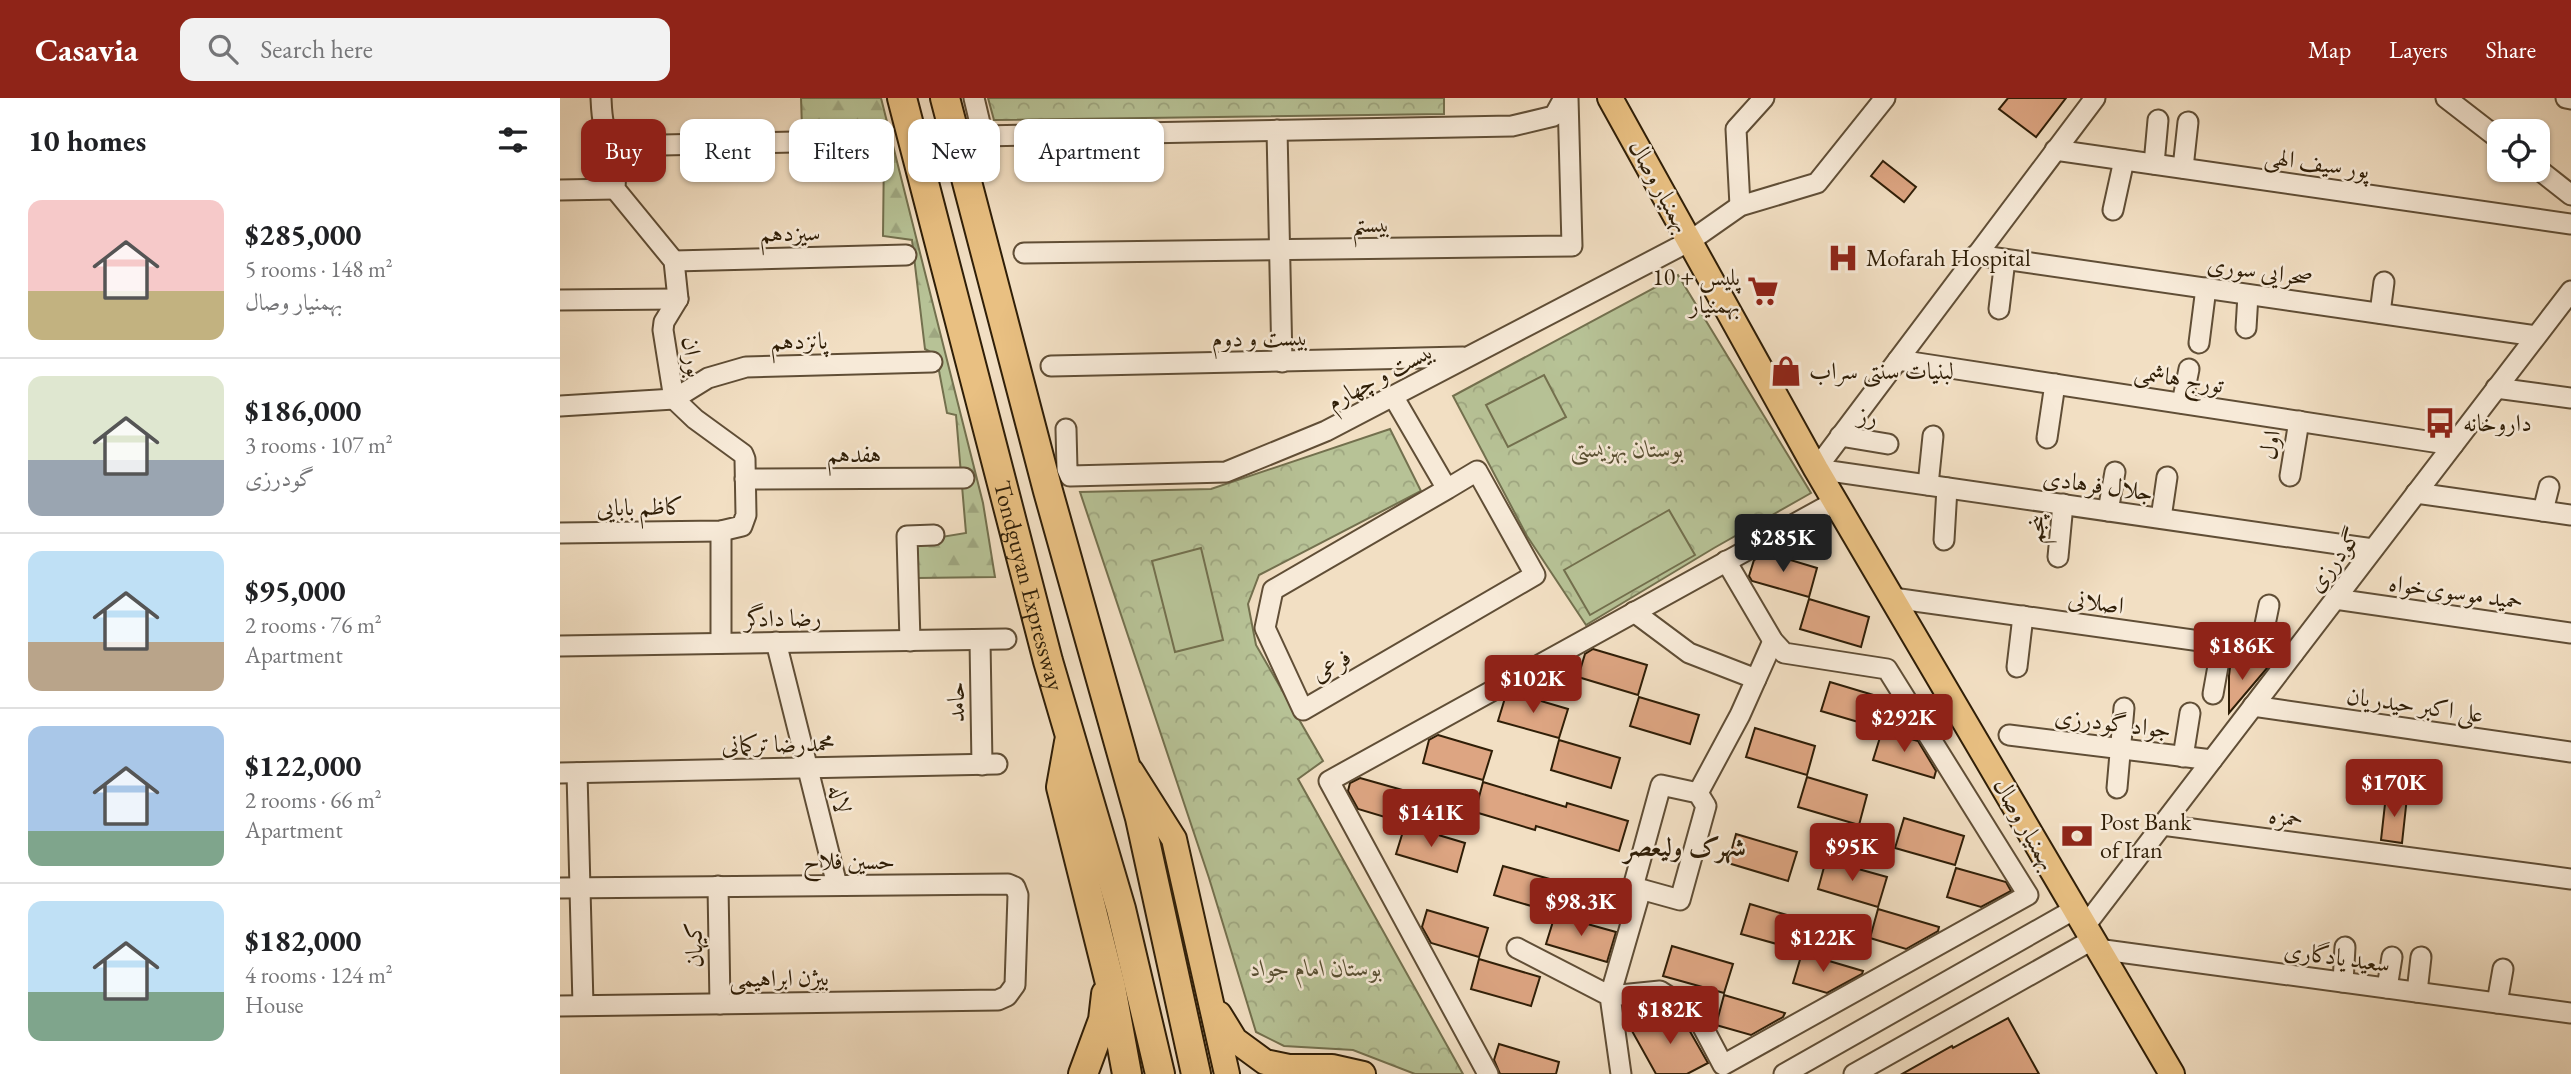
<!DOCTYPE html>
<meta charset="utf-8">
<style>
:root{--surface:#fff;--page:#f2f2f2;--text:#202124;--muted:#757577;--line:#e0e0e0;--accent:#8f2418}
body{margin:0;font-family:"EB Garamond",Amiri,serif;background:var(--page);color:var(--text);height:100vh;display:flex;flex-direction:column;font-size:26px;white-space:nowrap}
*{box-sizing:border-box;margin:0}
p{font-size:23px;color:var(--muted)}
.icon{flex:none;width:38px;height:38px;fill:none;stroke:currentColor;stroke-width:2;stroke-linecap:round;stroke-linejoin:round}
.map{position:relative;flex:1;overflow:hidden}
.details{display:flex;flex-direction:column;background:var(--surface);width:560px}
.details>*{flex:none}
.top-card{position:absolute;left:21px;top:21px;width:665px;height:63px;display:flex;gap:14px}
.fabs{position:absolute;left:1927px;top:21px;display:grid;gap:14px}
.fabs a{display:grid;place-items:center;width:63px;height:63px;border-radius:14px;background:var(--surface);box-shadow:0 2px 5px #0004;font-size:35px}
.price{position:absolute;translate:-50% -60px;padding:0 16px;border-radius:7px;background:var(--accent);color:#fff;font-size:23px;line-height:46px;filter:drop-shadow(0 2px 4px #0008)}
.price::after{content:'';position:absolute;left:50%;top:42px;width:21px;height:16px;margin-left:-10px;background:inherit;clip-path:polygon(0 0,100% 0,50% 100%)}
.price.active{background:#222;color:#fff}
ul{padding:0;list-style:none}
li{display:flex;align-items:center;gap:21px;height:175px;padding:0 28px}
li+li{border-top:2px solid var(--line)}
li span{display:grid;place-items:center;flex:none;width:196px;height:140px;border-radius:14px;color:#555}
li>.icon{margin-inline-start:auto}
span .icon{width:84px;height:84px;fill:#fffc;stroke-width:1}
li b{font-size:30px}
h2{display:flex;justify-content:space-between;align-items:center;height:84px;padding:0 28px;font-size:30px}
.pill{padding:0 24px;border-radius:14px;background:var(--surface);box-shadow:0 2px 5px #0004;font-size:24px;line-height:63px}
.pill.active{background:var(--accent);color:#fff}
header{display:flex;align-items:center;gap:42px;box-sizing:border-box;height:98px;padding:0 35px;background:var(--accent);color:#fff}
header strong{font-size:33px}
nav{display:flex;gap:38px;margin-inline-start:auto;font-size:24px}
.search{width:490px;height:63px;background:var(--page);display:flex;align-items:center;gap:18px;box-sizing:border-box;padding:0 24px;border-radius:14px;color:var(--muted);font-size:26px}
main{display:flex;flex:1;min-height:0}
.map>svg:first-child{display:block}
.forest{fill:url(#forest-firs);stroke:#73704e;stroke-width:2}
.park{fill:url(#park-crowns);stroke:#73704e;stroke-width:2}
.pitch{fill:#b7c296;stroke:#73704e;stroke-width:2}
.building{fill:#dda582;stroke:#2f1e07;stroke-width:2}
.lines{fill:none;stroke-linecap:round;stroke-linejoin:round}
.minor-casing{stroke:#604e36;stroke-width:23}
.major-casing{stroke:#2f1e07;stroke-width:28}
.highway-casing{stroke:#2f1e07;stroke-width:32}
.minor{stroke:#f7ead8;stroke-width:19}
.major{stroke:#e9c082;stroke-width:24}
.highway{stroke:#e9c082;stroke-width:28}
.labels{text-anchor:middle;stroke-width:5;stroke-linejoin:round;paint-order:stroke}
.street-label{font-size:24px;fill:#2f1e07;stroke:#f7ead8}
.poi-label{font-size:24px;fill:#2f1e07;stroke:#f7ead8;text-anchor:start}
.park-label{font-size:24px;font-style:italic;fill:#584f32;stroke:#f7ead8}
.neighbourhood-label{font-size:26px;font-weight:bold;fill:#2f1e07;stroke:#f7ead8}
</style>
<header>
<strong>Casavia</strong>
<div class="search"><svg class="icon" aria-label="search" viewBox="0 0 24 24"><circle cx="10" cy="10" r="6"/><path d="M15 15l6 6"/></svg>Search here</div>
<nav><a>Map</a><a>Layers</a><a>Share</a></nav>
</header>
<main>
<section class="details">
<h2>10 homes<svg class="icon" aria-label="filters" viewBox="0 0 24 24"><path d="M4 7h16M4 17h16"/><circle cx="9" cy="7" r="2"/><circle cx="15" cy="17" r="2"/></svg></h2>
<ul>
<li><span style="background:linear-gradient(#f6c9c9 65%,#c2b280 0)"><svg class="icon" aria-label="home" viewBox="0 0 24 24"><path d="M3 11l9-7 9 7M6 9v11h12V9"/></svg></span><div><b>$285,000</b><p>5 rooms · 148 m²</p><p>بهمنیار وصال</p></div></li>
<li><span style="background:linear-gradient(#dfe7d0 60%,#9aa5b1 0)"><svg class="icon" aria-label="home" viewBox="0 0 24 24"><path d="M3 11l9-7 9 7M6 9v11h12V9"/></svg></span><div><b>$186,000</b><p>3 rooms · 107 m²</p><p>گودرزی</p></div></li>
<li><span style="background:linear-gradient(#bfe0f5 65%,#b9a48a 0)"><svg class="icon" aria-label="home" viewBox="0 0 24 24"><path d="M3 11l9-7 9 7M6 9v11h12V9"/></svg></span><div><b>$95,000</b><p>2 rooms · 76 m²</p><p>Apartment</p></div></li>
<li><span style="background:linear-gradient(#a9c7e8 75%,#7fa58c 0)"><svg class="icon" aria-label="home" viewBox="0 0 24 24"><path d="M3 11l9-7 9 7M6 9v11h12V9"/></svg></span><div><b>$122,000</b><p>2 rooms · 66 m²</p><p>Apartment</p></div></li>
<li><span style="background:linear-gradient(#bfe0f5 65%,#7fa58c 0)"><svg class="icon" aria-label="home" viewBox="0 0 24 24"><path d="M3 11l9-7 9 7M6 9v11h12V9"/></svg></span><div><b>$182,000</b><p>4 rooms · 124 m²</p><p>House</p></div></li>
</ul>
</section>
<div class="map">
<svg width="2011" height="976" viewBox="0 0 2011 976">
<defs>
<pattern id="forest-firs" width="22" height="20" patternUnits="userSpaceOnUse" patternTransform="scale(1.75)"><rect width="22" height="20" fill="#b7c296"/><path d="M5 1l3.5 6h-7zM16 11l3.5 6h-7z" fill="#9ea680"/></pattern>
<pattern id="park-crowns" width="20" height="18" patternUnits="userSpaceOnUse" patternTransform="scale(1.75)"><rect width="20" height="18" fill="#b7c296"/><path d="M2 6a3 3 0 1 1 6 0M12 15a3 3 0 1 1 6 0" fill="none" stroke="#9ea680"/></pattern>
</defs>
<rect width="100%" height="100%" fill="#f2dfc3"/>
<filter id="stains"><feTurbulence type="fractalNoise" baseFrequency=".00286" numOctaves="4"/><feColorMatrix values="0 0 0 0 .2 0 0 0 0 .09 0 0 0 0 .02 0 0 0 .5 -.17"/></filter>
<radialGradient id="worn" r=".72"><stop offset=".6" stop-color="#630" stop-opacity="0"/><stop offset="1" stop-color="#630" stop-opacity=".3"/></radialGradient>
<polygon class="forest" points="241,0 321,0 423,405 435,479 358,480 357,443 406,435 396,317 387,315 376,257 365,251 352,142 323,138 324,50 316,26 242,30"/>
<g class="park">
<polygon points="428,0 884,0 884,16 434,22"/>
<polygon points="1118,177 1251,395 1154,450 1026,527 967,438 893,298"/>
<polygon points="830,331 861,393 699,477 688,506 696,547 763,663 738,681 903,976 855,976 793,952 724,948 696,934 649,780 520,394 651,391"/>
</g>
<g class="pitch">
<polygon points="984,277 1006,319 948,349 926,307"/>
<polygon points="1109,412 1135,457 1030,517 1004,472"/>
<polygon points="641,450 663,542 615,554 592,463"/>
</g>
<g class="building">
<polygon points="1448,0 1506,0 1476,39 1439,11"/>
<polygon points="1323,63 1356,89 1344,104 1311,78"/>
<polygon points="1207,455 1257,470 1249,499 1192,483 1189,478 1194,462"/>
<polygon points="1249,501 1309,519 1301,549 1240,531"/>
<polygon points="1033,551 1087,567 1078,597 1018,579 1025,556"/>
<polygon points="1670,569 1708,569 1669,615 1669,578"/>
<polygon points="1270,584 1330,602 1322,631 1261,613"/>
<polygon points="954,595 1008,611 999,640 938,623 945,600"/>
<polygon points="1079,599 1139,617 1130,646 1070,628"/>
<polygon points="1195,630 1255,648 1247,677 1186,659"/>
<polygon points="1322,633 1358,643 1376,673 1374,680 1313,662"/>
<polygon points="878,637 932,653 923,682 863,665 869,642"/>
<polygon points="999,642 1060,660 1051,690 991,672"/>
<polygon points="1247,679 1307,697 1299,727 1238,709"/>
<polygon points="800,680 853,695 845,725 798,711 788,693 790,685"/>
<polygon points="923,684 1006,709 1007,705 1068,723 1059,753 976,728 975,732 915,714"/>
<polygon points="1826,697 1847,699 1842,745 1821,742"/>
<polygon points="1344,720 1404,738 1395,767 1335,750"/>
<polygon points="845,727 905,745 897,774 836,756"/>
<polygon points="1176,736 1237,754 1228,783 1168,765"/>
<polygon points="1266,762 1327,779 1318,809 1258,791"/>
<polygon points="943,768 1004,785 995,815 934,797"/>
<polygon points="1396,770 1446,784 1451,793 1421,809 1387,799"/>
<polygon points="1190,806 1250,824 1242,853 1181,836"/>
<polygon points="1318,811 1379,829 1378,833 1346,851 1310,840"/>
<polygon points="867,812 928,830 919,859 871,845 862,829"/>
<polygon points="995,817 1056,834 1047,864 986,846"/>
<polygon points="1112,848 1173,866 1164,895 1103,878"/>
<polygon points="1242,855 1303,873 1302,876 1267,895 1233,885"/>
<polygon points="919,861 980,879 971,908 911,891"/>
<polygon points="1164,897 1225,915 1223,919 1191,937 1156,927"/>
<polygon points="1109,913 1124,923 1148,965 1127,976 1096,976 1072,933"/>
<polygon points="1448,920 1479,976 1342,976 1392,948 1393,950"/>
<polygon points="939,946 999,964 996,976 940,976 934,962"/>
</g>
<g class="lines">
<defs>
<g id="minor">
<polyline points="414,0 423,38 952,28 994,18 1004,0"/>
<polyline points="1535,0 1256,371 1813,451"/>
<polyline points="1886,0 1939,41"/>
<polyline points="2006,0 2011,1"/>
<polyline points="717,32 722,264"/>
<polyline points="57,48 320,42"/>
<polyline points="1495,52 2011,126"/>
<polyline points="1594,66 1598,22"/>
<polyline points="1623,70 1628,24"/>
<polyline points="1978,71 2011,97"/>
<polyline points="0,92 55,91"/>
<polyline points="1180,108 1176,31 1204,0"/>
<polyline points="1553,112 1564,62"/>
<polyline points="464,155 1012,148 1008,0"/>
<polyline points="1416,157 1976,238"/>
<polyline points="114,163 346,157"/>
<polyline points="0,202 118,201"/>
<polyline points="1439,211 1445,162"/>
<polyline points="1820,215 1824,184"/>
<polyline points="1686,230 1688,197"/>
<polyline points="1639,245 1646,190"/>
<polyline points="1338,262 1893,347"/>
<polyline points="491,268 903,259"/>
<polyline points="1936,290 2011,300"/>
<polyline points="833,298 887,391 917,373 975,477 743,612 705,530 713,492 887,391"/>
<polyline points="1622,305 1629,271"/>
<polyline points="0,308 114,301 148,280 186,269 372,264"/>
<polyline points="506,331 507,371 510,378 666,374 766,333 1130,143 1180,108 1257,85 1325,0"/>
<polyline points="1280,338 1328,346"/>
<polyline points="1487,340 1495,286"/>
<polyline points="1730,378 1739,323"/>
<polyline points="185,381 404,380"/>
<polyline points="1368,387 1373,338"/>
<polyline points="1856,395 2011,417"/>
<polyline points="1548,413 1555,374"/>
<polyline points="1983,413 1989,389"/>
<polyline points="1601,420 1607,379"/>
<polyline points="161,433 161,545"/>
<path d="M0 435 161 433 182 428 186 417 185 361 183 356 135 321 114 301 103 232 104 224 118 201 114 163 55 91 57 48C42 30 42 23 41 0"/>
<polyline points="1384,442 1387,390"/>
<polyline points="1498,459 1503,406"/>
<polyline points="1333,500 1733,556"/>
<polyline points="1775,501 2011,535"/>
<polyline points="1074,514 1129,555 1196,581"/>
<polyline points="420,542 422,667"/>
<polyline points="350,543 347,438 374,437"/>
<polyline points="216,544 277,787"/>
<polyline points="0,548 446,541"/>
<polyline points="1700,551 1709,507"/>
<polyline points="1457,569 1463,518"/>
<polyline points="1653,596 1662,546"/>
<polyline points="1693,608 2011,654"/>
<polyline points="1449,637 1652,662"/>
<polyline points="1623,659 1630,615"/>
<polyline points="0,675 437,666"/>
<polyline points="17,675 23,907"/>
<polygon points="1101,687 1138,695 1146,708 1120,802 1073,789"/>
<polyline points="1557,690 1564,610"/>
<polyline points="1138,695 1180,617 1213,543"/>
<polyline points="1602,727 2011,781"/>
<polyline points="158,788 160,906"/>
<polyline points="0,790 448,786 455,789 458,797 455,887 447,898 438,902 0,908"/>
<polyline points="1081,791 1050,898 1100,893 1136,916 1163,967 1468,797 1327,571 1224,555 1213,543 1166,463"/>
<polyline points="1525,828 2011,193"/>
<polyline points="957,850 1050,898 1061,976"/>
<polyline points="1537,851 2011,915"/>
<polyline points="1783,884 1785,849"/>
<polyline points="1827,890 1832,859"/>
<polyline points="1857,894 1861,859"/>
<polyline points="1937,905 1943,871"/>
<polyline points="928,976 769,683 1276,403"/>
<polyline points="1224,976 1515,811"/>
<polyline points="1294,976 1532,842"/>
</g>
<g id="major">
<polyline points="1050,0 1256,371 1612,976"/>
<polyline points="571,673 614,741 667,976"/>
<polyline points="659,916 675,942 705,964 729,969 772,969 803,976"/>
</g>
<g id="highway">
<path id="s1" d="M342 0 488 563 561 811 600 976"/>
<polyline points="385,0 488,393 580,720 636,976"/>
<polyline points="509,644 501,689 551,889 567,976"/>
<polyline points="523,976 543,922 546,896"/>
</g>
</defs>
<use href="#minor" class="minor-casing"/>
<use href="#major" class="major-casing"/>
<use href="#highway" class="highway-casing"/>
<use href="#minor" class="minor"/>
<use href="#major" class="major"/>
<use href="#highway" class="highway"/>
</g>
<defs>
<symbol id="hospital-bare" viewBox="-9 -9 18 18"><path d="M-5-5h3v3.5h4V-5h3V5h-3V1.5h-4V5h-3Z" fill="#8f2418" stroke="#f7ead8" stroke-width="2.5" paint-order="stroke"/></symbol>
<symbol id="supermarket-bare" viewBox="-9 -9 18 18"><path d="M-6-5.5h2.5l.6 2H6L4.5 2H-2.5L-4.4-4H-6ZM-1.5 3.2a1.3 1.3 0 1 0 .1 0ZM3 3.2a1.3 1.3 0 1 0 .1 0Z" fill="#8f2418" stroke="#f7ead8" stroke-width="2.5" paint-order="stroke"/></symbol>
<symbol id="shop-bare" viewBox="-9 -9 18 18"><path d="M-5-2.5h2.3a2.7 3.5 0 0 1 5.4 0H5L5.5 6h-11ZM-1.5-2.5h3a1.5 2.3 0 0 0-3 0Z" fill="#8f2418" stroke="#f7ead8" stroke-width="2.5" paint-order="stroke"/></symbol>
<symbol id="bus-bare" viewBox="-9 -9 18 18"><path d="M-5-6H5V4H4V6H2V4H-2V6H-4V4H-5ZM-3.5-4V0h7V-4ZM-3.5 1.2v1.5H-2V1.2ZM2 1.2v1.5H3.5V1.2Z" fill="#8f2418" stroke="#f7ead8" stroke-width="2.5" paint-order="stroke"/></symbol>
<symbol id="bank-bare" viewBox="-9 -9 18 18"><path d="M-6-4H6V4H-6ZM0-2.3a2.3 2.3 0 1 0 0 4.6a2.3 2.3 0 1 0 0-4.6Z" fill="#8f2418" stroke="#f7ead8" stroke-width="2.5" paint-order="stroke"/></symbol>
</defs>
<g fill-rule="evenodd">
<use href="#hospital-bare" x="1261" y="138" width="44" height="44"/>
<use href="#supermarket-bare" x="1181" y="171" width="44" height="44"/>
<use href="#shop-bare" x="1204" y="251" width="44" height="44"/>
<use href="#bus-bare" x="1858" y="303" width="44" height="44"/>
<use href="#bank-bare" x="1495" y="716" width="44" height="44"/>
</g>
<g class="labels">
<g class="street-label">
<text transform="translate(1757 65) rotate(8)" y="8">پور سیف الهی</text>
<text transform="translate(1100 88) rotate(61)" y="8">بهمنیار وصال</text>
<text transform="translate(811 126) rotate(-1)" y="8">بیستم</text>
<text transform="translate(230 135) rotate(-1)" y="8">سیزدهم</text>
<text transform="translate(1700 173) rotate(8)" y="8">صحرایی سوری</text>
<text transform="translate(700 240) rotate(-1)" y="8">بیست و دوم</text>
<text transform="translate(239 243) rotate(-1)" y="8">پانزدهم</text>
<text transform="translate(133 259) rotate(82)" y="8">بوران</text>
<text transform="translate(820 278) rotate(-28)" y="8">بیست و چهارم</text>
<text transform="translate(1619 280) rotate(9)" y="8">تورج هاشمی</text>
<text transform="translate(1308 318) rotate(9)" y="8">رز</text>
<text transform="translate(1710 347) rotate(-81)" y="8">اول</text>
<text x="294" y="364">هفدهم</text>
<text transform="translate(1538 387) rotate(8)" y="8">جلال فرهادی</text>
<text transform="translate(80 409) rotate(-1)" y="8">کاظم بابایی</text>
<text transform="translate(1476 431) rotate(-85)" y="8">پنجم</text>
<text transform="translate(1774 462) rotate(-53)" y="8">گودرزی</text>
<text dy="8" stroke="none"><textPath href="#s1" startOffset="504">Tondguyan Expressway</textPath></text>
<text transform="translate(1896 494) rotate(8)" y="8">حمید موسوی‌خواه</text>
<text transform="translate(1536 504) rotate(8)" y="8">اصلانی</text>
<text transform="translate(223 520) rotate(-1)" y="8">رضا دادگر</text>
<text transform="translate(771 567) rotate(-30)" y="8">فرعی</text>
<text transform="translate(396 604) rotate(-91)" y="8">حامد</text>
<text transform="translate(1855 607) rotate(8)" y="8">علی اکبر حیدریان</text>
<text transform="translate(1553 625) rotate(7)" y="8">جواد گودرزی</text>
<text transform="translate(218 646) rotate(-1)" y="8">محمدرضا ترکمانی</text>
<text transform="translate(280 701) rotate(76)" y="8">لاله</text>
<text transform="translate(1726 719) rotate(7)" y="8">حمزه</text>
<text transform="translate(1465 726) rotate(60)" y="8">بهمنیار وصال</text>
<text x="289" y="771">حسین فلاح</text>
<text transform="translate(134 847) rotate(-91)" y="8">کیهان</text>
<text transform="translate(1777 859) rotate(8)" y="8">سعید یادگاری</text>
<text transform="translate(219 880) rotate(-1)" y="8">بیژن ابراهیمی</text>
</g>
<g class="poi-label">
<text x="1306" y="168">Mofarah Hospital</text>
<text x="1180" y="187" text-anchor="end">پلیس + 10<tspan x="1180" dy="28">بهمنیار</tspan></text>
<text x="1249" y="281">لبنیات سنتی سراب</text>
<text x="1903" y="333">داروخانه</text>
<text x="1540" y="732">Post Bank<tspan x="1540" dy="28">of Iran</tspan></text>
</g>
<g class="park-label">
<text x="1067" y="359">بوستان بهزیستی</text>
<text x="756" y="878">بوستان امام جواد</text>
</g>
<g class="neighbourhood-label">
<text x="1125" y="758">شهرک ولیعصر</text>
</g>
</g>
<rect width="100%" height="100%" filter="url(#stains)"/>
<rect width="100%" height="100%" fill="url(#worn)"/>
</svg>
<div class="fabs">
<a><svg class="icon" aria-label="locate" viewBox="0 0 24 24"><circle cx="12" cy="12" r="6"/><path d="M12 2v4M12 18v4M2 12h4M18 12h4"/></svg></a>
</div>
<b class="price active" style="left:1223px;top:476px">$285K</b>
<b class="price" style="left:1682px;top:584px">$186K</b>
<b class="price" style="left:973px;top:617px">$102K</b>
<b class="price" style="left:1344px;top:656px">$292K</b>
<b class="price" style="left:1834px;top:721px">$170K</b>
<b class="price" style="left:871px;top:751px">$141K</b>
<b class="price" style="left:1292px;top:785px">$95K</b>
<b class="price" style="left:1021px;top:840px">$98.3K</b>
<b class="price" style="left:1263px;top:876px">$122K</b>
<b class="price" style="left:1110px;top:948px">$182K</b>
<div class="top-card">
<a class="pill active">Buy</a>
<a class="pill">Rent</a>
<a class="pill">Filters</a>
<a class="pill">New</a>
<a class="pill">Apartment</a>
</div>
</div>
</main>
